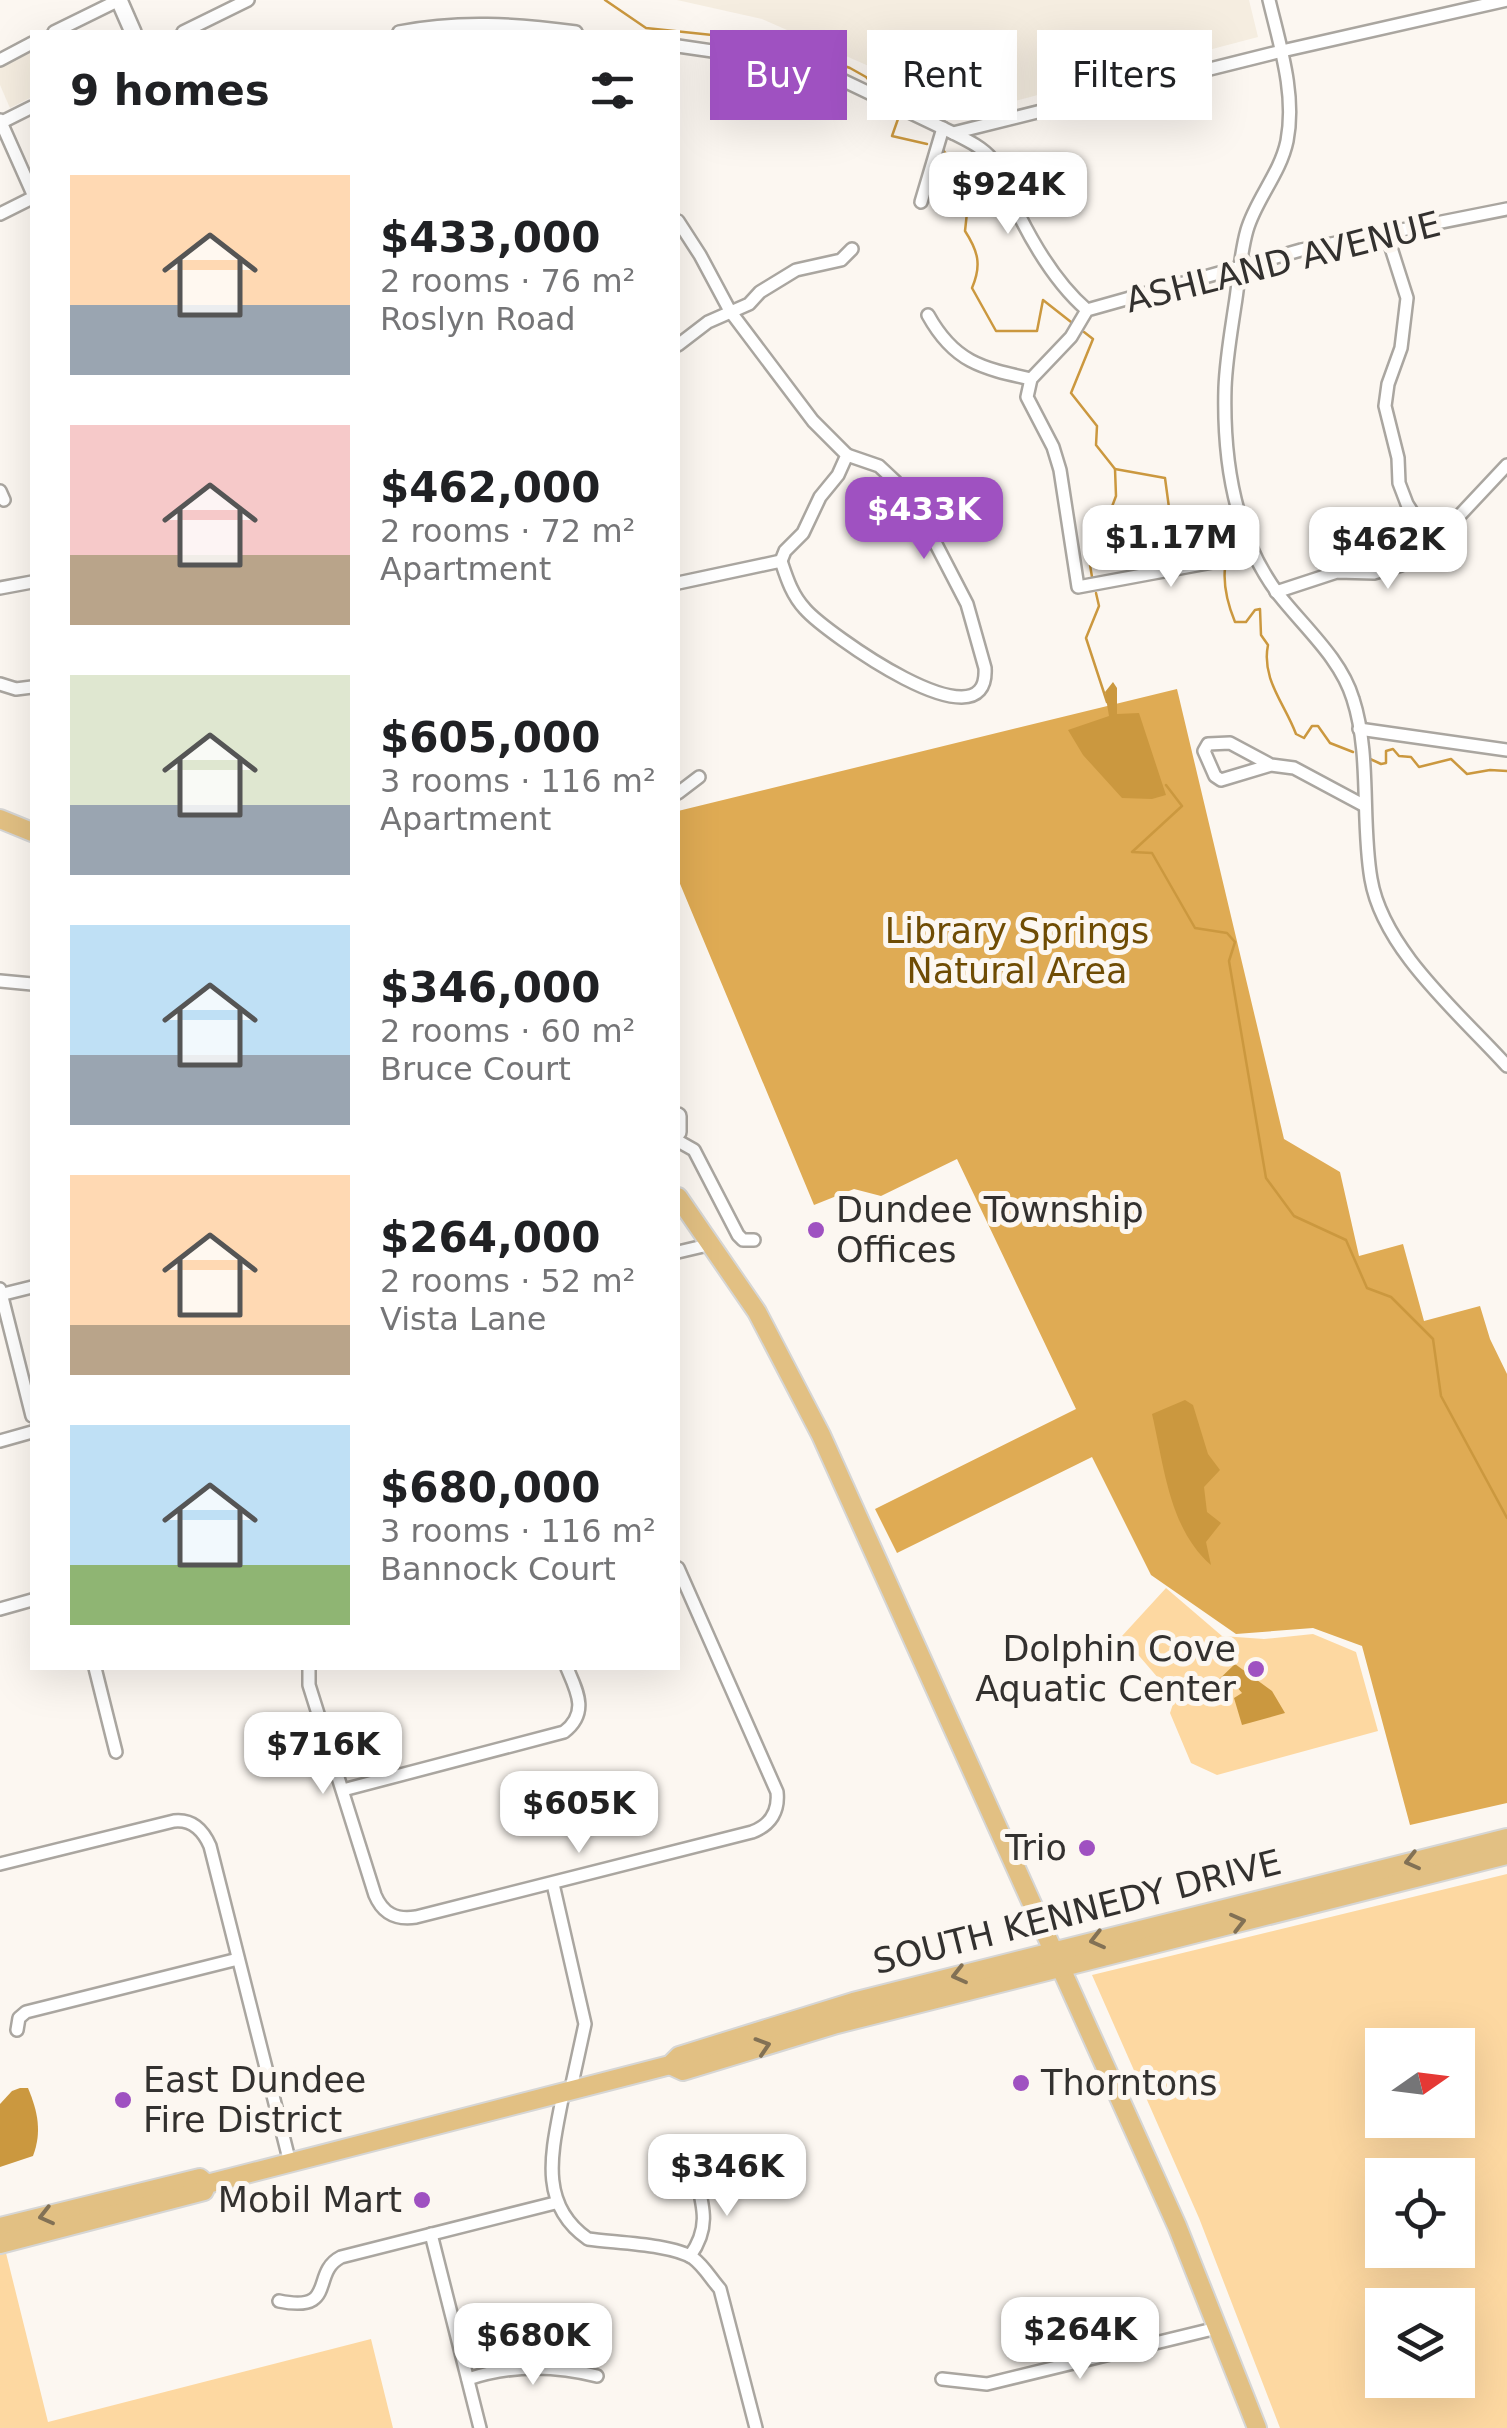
<!DOCTYPE html>
<meta charset="utf-8">
<style>
:root{--surface:#fff;--page:#f2f2f2;--text:#202124;--muted:#757577;--accent:#9f51c1}
body{margin:0;font-family:"DejaVu Sans",sans-serif;background:var(--page);color:var(--text);height:100vh;display:flex;flex-direction:column;font-size:38px;white-space:nowrap}
*{box-sizing:border-box;margin:0}
p{font-size:32px;color:var(--muted)}
.icon{flex:none;width:55px;height:55px;fill:none;stroke:currentColor;stroke-width:2;stroke-linecap:round;stroke-linejoin:round}
.map{position:relative;flex:1;overflow:hidden}
.sheet{position:absolute;left:30px;top:30px;width:650px;height:1640px;display:flex;flex-direction:column;background:var(--surface);border-radius:0px;box-shadow:0 10px 40px #0002}
.sheet>*{flex:none}
.hud{position:absolute;left:710px;top:30px;width:645px;height:90px;display:flex;gap:20px}
.needle{width:65px;rotate:76deg}
.fabs{position:absolute;left:1365px;top:2028px;display:grid;gap:20px}
.fabs a{display:grid;place-items:center;width:110px;height:110px;border-radius:0px;background:var(--surface);box-shadow:0 10px 40px #0002;font-size:50px}
.price{position:absolute;translate:-50% -85px;padding:0 22px;border-radius:20px;background:#fff;color:#222;font-size:32px;line-height:65px;filter:drop-shadow(0 2px 5px #0008)}
.price::after{content:'';position:absolute;left:50%;top:60px;width:30px;height:22px;margin-left:-15px;background:inherit;clip-path:polygon(0 0,100% 0,50% 100%)}
.price.selected{background:var(--accent);color:#fff}
ul{padding:0;list-style:none}
li{display:flex;align-items:center;gap:30px;height:250px;padding:0 40px}
li span{display:grid;place-items:center;flex:none;width:280px;height:200px;border-radius:0px;color:#555}
li>.icon{margin-inline-start:auto}
span .icon{width:120px;height:120px;fill:#fffc;stroke-width:1}
li b{font-size:42px}
h2{display:flex;justify-content:space-between;align-items:center;height:120px;padding:0 40px;font-size:42px}
.chip{padding:0 35px;border-radius:0px;background:var(--surface);box-shadow:0 10px 40px #0002;font-size:35px;line-height:90px}
.chip.selected{background:var(--accent);color:#fff}
.map>svg:first-child{display:block}
.built{fill:#f5ede0}
.green{fill:#fdd8a1;fill-rule:evenodd}
.forest{fill:#dfab54}
.water{fill:#cb983f}
.lines{fill:none;stroke-linecap:round;stroke-linejoin:round}
.stream{stroke:#cb983f;stroke-width:2.5}
.street-casing{stroke:#aaa6a0;stroke-width:16}
.secondary-casing{stroke:#aaa6a0;stroke-width:20}
.primary-casing{stroke:#d6d6d5;stroke-width:22}
.street{stroke:#fff;stroke-width:11}
.secondary{stroke:#fff;stroke-width:15}
.primary{stroke:#e2c083;stroke-width:18}
.oneway{stroke:#827155}
.poi-dot{fill:#9f51c1;stroke:#fcf7f1;stroke-width:4}
.labels{text-anchor:middle;stroke-width:10;stroke-linejoin:round;paint-order:stroke}
.street-label{font-size:35px;fill:#33312f;stroke:#fcf7f1}
.park-label{font-size:35px;fill:#6f4c04;stroke:#fcf7f1}
.poi-label{font-size:35px;fill:#33312f;stroke:#fcf7f1;text-anchor:start}
</style>
<div class="map">
<svg width="1507" height="2428" viewBox="0 0 1507 2428">
<rect width="100%" height="100%" fill="#fcf7f1"/>
<g class="built">
<polygon points="677,0 1249,0 1258,37 973,112 762,19"/>
<polygon points="32,51 32,97 10,108 0,85 0,67"/>
</g>
<g class="green">
<polygon points="1166,1588 1222,1636 1264,1639 1313,1634 1356,1652 1378,1731 1217,1775 1191,1763 1170,1713 1177,1692 1165,1686 1122,1636"/>
<path d="M1507 1874V2428H1280L1199 2218 1092 1975ZM1382 2045H1458V2120H1382ZM1458 2175V2250H1382V2175ZM1458 2305V2380H1382V2305Z"/>
<polygon points="6,2253 48,2422 371,2339 393,2428 0,2428 0,2255"/>
</g>
<polygon class="forest" points="1177,689 1284,1139 1340,1172 1359,1256 1403,1244 1424,1321 1480,1306 1490,1339 1507,1374 1507,1803 1410,1825 1362,1646 1313,1628 1236,1634 1151,1575 1092,1457 897,1553 875,1509 1076,1409 957,1159 881,1196 854,1189 814,1205 678,879 678,811"/>
<g class="water">
<polygon points="1113,682 1117,688 1117,714 1139,713 1166,795 1152,799 1122,798 1083,755 1068,730 1109,716 1105,692"/>
<path d="M1185 1400 1193 1405 1208 1454 1220 1470 1204 1487 1207 1512 1221 1523 1206 1542 1211 1565C1169 1529 1164 1465 1152 1414Z"/>
<polygon points="1235,1664 1272,1691 1285,1713 1242,1725 1234,1698 1242,1693 1237,1687 1223,1695 1214,1684"/>
<path d="M20 2088H28C38 2112 42 2132 33 2156L0 2167V2104L12 2091Z"/>
</g>
<g class="lines">
<g class="stream">
<polyline points="605,0 646,28 750,39 766,48 792,47 850,68 866,77 873,85"/>
<polyline points="890,109 898,119 892,136 927,144"/>
<path d="M943 150 970 185 965 231C978 251 982 265 972 288L996 331H1037L1043 300 1071 322"/>
<polyline points="1084,332 1093,339 1071,393 1097,426 1096,445 1115,469 1116,496 1090,565 1092,577"/>
<path d="M1115 469 1165 478 1170 515C1180 520 1181 525 1189 533 1198 542 1210 544 1218 553"/>
<path d="M1225 568C1223 587 1228 605 1235 622H1246L1255 610 1260 609 1261 635 1268 645C1261 679 1285 704 1296 734L1304 738 1312 726H1318L1330 743 1353 752"/>
<polyline points="1096,593 1099,606 1086,638 1107,702"/>
<polyline points="1368,758 1381,764 1386,763 1386,751 1393,749 1399,756 1411,757 1419,767 1451,759 1467,774 1490,770 1507,771"/>
<polyline points="1166,785 1182,806 1132,852 1152,853 1195,928 1227,933 1235,942 1229,961 1266,1178 1294,1216 1346,1240 1367,1288 1391,1297 1433,1339 1441,1396 1507,1518"/>
</g>
<defs>
<g id="street">
<path d="M1269 0C1280 46 1296 94 1287 141 1280 174 1256 199 1247 230 1240 254 1239 281 1235 305 1231 332 1226 360 1225 388 1223 460 1234 536 1279 595 1305 628 1341 659 1353 699 1371 754 1361 822 1371 879 1383 950 1460 1014 1507 1066"/>
<polyline points="54,32 119,0"/>
<polyline points="183,32 248,0"/>
<path d="M399 32C459 20 516 24 576 32"/>
<polyline points="678,46 774,60 838,78 953,133 1282,51 1507,0"/>
<polyline points="0,60 32,43"/>
<polyline points="0,120 32,192"/>
<polyline points="0,123 32,107"/>
<path d="M953 133C967 140 982 147 992 159 1005 174 1010 197 1019 215 1036 249 1059 286 1087 310"/>
<polyline points="921,202 943,128"/>
<polyline points="0,214 32,198"/>
<polyline points="678,221 700,255 730,311 813,421 847,455 838,475 820,497 803,533 785,551 781,561"/>
<polyline points="1386,232 1407,298 1401,348 1388,384 1385,406 1398,458 1399,483 1407,504 1431,542"/>
<path d="M928 315C954 362 981 368 1031 379"/>
<polyline points="678,345 708,322 749,304 760,292 796,270 841,260 852,249"/>
<polyline points="0,491 4,500"/>
<polyline points="1250,549 1229,559 1078,587 1060,470 1053,447 1027,397 1031,379 1071,337 1087,310 1301,250 1507,209"/>
<path d="M781 561C787 579 792 595 805 609 825 632 990 751 985 668L967 604 925 523 895 481 879 466 847 455"/>
<polyline points="678,583 781,561"/>
<polyline points="0,588 32,582"/>
<polyline points="1276,592 1337,572 1374,573 1401,565 1461,514 1507,465"/>
<polyline points="0,684 16,689 32,687"/>
<polyline points="1359,729 1507,750"/>
<polyline points="1271,765 1230,743 1208,744 1204,751 1215,776 1221,780 1271,765 1294,768 1365,806"/>
<polyline points="678,793 699,777"/>
<polyline points="0,981 32,984"/>
<polyline points="678,1141 694,1150 738,1235 743,1240 754,1240"/>
<polyline points="678,1252 712,1244"/>
<polyline points="0,1289 32,1416"/>
<polyline points="0,1295 32,1287"/>
<polyline points="0,1441 32,1432"/>
<polyline points="0,1609 32,1600"/>
<polyline points="95,1668 116,1752"/>
<path d="M309 1668V1685L375 1895C383 1914 396 1920 416 1917L752 1832C771 1825 779 1811 777 1792L678 1568"/>
<path d="M343 1790 564 1732C589 1713 577 1691 567 1668"/>
<path d="M0 1864 174 1821C192 1819 203 1830 210 1846L290 2163"/>
<polyline points="553,1884 585,2024 570,2093"/>
<polyline points="17,2030 19,2018 26,2012 238,1959"/>
<path d="M563 2094C553 2148 536 2203 588 2239 615 2243 672 2244 693 2258 704 2266 711 2279 720 2289L756 2428"/>
<polyline points="431,2234 480,2428"/>
<path d="M690 2256C711 2227 703 2205 695 2173"/>
<path d="M279 2301C338 2313 310 2273 341 2257L555 2203"/>
<path d="M468 2379C510 2365 554 2365 597 2376"/>
<polyline points="942,2379 987,2384 1217,2328"/>
</g>
<g id="secondary">
<polyline points="119,0 133,32"/>
<polyline points="678,1116 678,1132"/>
</g>
<g id="primary">
<polyline points="0,819 32,832"/>
<polyline points="678,1197 757,1312 821,1435 1177,2226 1257,2428"/>
<polyline points="670,2065 683,2071 837,2024 1507,1855"/>
<polyline points="0,2227 200,2178 207,2184"/>
<polyline points="0,2244 204,2191 207,2184 670,2065 679,2056 853,2002 1507,1838"/>
</g>
</defs>
<use href="#street" class="street-casing"/>
<use href="#secondary" class="secondary-casing"/>
<use href="#primary" class="primary-casing"/>
<use href="#street" class="street"/>
<use href="#secondary" class="secondary"/>
<use href="#primary" class="primary"/>
</g>
<defs><path id="oneway-chevron" d="M-2-3.5L2.5 0L-2 3.5" fill="none" stroke-width="1.6" stroke-linecap="round" stroke-linejoin="round" transform="scale(2.5)"/></defs>
<g class="oneway">
<use href="#oneway-chevron" transform="translate(1412 1861) rotate(166)"/>
<use href="#oneway-chevron" transform="translate(1238 1922) rotate(-14)"/>
<use href="#oneway-chevron" transform="translate(1097 1940) rotate(166)"/>
<use href="#oneway-chevron" transform="translate(959 1975) rotate(166)"/>
<use href="#oneway-chevron" transform="translate(763 2046) rotate(-18)"/>
<use href="#oneway-chevron" transform="translate(46 2216) rotate(166)"/>
</g>
<g class="poi-dot">
<circle cx="816" cy="1230" r="10"/>
<circle cx="1256" cy="1669" r="10"/>
<circle cx="1087" cy="1848" r="10"/>
<circle cx="1021" cy="2083" r="10"/>
<circle cx="123" cy="2100" r="10"/>
<circle cx="422" cy="2200" r="10"/>
</g>
<g class="labels">
<g class="street-label">
<text transform="translate(1283 262) rotate(-14)" y="12">ASHLAND AVENUE</text>
<text transform="translate(1077 1912) rotate(-14)" y="12">SOUTH KENNEDY DRIVE</text>
</g>
<g class="park-label">
<text x="1017" y="943">Library Springs<tspan x="1017" dy="40">Natural Area</tspan></text>
</g>
<g class="poi-label">
<text x="836" y="1222">Dundee Township<tspan x="836" dy="40">Offices</tspan></text>
<text x="1236" y="1661" text-anchor="end">Dolphin Cove<tspan x="1236" dy="40">Aquatic Center</tspan></text>
<text x="1067" y="1860" text-anchor="end">Trio</text>
<text x="143" y="2092">East Dundee<tspan x="143" dy="40">Fire District</tspan></text>
<text x="1041" y="2095">Thorntons</text>
<text x="402" y="2212" text-anchor="end">Mobil Mart</text>
</g>
</g>
</svg>
<div class="fabs">
<a><svg class="needle" viewBox="-14 -14 28 28"><path d="M0-13l5 13h-10z" fill="#e53935"/><path d="M0 13l5-13h-10z" fill="#757577"/></svg></a>
<a><svg class="icon" aria-label="locate" viewBox="0 0 24 24"><circle cx="12" cy="12" r="6"/><path d="M12 2v4M12 18v4M2 12h4M18 12h4"/></svg></a>
<a><svg class="icon" aria-label="layers" viewBox="0 0 24 24"><path d="M12 4l9 5-9 5-9-5zM3 14l9 5 9-5"/></svg></a>
</div>
<b class="price" style="left:1008px;top:237px">$924K</b>
<b class="price selected" style="left:924px;top:562px">$433K</b>
<b class="price" style="left:1171px;top:590px">$1.17M</b>
<b class="price" style="left:1388px;top:592px">$462K</b>
<b class="price" style="left:323px;top:1797px">$716K</b>
<b class="price" style="left:579px;top:1856px">$605K</b>
<b class="price" style="left:727px;top:2219px">$346K</b>
<b class="price" style="left:1080px;top:2382px">$264K</b>
<b class="price" style="left:533px;top:2388px">$680K</b>
<div class="hud">
<a class="chip selected">Buy</a>
<a class="chip">Rent</a>
<a class="chip">Filters</a>
</div>
<section class="sheet">
<h2>9 homes<svg class="icon" aria-label="filters" viewBox="0 0 24 24"><path d="M4 7h16M4 17h16"/><circle cx="9" cy="7" r="2"/><circle cx="15" cy="17" r="2"/></svg></h2>
<ul>
<li><span style="background:linear-gradient(#ffd9b3 65%,#9aa5b1 0)"><svg class="icon" aria-label="home" viewBox="0 0 24 24"><path d="M3 11l9-7 9 7M6 9v11h12V9"/></svg></span><div><b>$433,000</b><p>2 rooms · 76 m²</p><p>Roslyn Road</p></div></li>
<li><span style="background:linear-gradient(#f6c9c9 65%,#b9a48a 0)"><svg class="icon" aria-label="home" viewBox="0 0 24 24"><path d="M3 11l9-7 9 7M6 9v11h12V9"/></svg></span><div><b>$462,000</b><p>2 rooms · 72 m²</p><p>Apartment</p></div></li>
<li><span style="background:linear-gradient(#dfe7d0 65%,#9aa5b1 0)"><svg class="icon" aria-label="home" viewBox="0 0 24 24"><path d="M3 11l9-7 9 7M6 9v11h12V9"/></svg></span><div><b>$605,000</b><p>3 rooms · 116 m²</p><p>Apartment</p></div></li>
<li><span style="background:linear-gradient(#bfe0f5 65%,#9aa5b1 0)"><svg class="icon" aria-label="home" viewBox="0 0 24 24"><path d="M3 11l9-7 9 7M6 9v11h12V9"/></svg></span><div><b>$346,000</b><p>2 rooms · 60 m²</p><p>Bruce Court</p></div></li>
<li><span style="background:linear-gradient(#ffd9b3 75%,#b9a48a 0)"><svg class="icon" aria-label="home" viewBox="0 0 24 24"><path d="M3 11l9-7 9 7M6 9v11h12V9"/></svg></span><div><b>$264,000</b><p>2 rooms · 52 m²</p><p>Vista Lane</p></div></li>
<li><span style="background:linear-gradient(#bfe0f5 70%,#8fb573 0)"><svg class="icon" aria-label="home" viewBox="0 0 24 24"><path d="M3 11l9-7 9 7M6 9v11h12V9"/></svg></span><div><b>$680,000</b><p>3 rooms · 116 m²</p><p>Bannock Court</p></div></li>
</ul>
</section>
</div>
